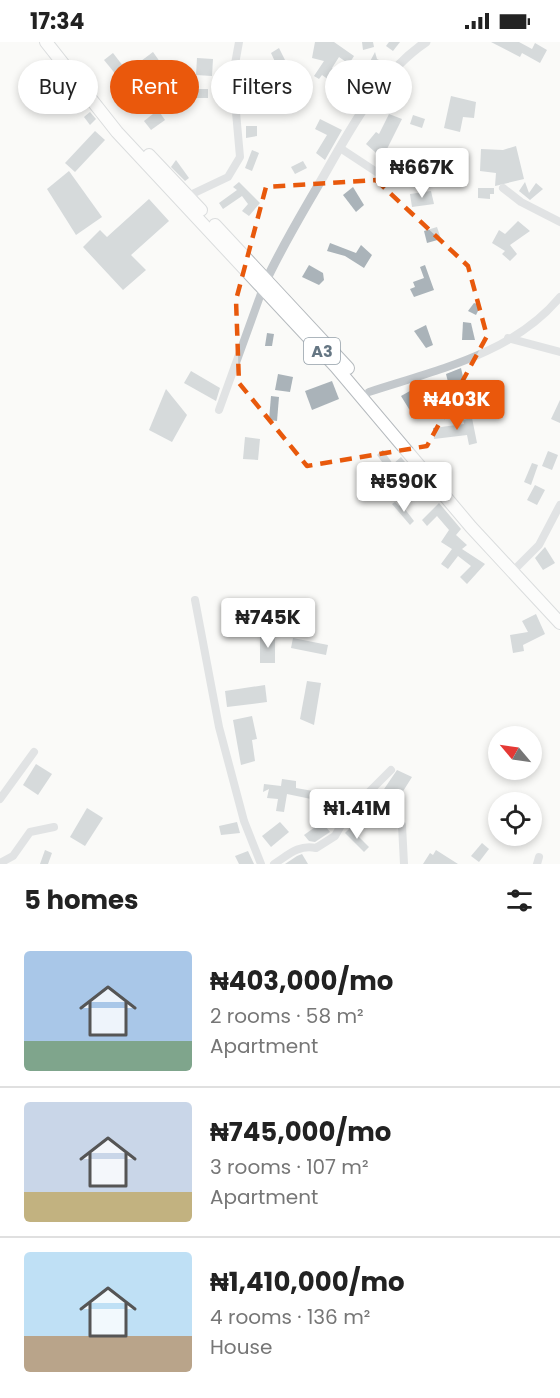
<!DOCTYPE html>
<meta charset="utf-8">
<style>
:root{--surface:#fff;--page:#f6f6f6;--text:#222;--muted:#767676;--line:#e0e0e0;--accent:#ea580c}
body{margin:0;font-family:Poppins,sans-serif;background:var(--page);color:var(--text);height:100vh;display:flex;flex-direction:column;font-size:22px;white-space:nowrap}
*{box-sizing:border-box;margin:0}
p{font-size:20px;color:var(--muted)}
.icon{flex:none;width:33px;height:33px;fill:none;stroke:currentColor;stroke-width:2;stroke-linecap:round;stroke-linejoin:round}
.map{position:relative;height:822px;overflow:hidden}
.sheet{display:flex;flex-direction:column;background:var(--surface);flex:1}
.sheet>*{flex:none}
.guide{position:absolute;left:18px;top:18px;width:525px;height:54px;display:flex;gap:12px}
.needle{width:39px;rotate:299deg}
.tools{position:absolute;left:488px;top:684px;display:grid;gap:12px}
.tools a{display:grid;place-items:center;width:54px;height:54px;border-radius:50%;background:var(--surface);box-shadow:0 3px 9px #0003;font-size:30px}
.price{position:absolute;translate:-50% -51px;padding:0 14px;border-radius:6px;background:#fff;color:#222;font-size:20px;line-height:39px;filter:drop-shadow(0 2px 3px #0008)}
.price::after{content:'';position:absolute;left:50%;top:36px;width:18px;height:14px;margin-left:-9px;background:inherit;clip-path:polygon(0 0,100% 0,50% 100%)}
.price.current{background:var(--accent);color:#fff}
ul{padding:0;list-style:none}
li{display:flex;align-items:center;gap:18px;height:150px;padding:0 24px}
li+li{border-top:2px solid var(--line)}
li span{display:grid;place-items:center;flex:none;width:168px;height:120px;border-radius:6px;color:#555}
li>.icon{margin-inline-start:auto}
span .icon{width:72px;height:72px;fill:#fffc;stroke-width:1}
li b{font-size:26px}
h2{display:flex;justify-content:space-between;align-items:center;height:72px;padding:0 24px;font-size:26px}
.pill{padding:0 21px;border-radius:27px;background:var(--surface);box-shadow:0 3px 9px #0003;font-size:21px;line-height:54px}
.pill.current{background:var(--accent);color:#fff}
.status{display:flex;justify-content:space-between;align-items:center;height:42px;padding:0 30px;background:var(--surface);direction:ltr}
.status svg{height:16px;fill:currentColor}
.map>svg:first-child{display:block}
.building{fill:#aab3b9}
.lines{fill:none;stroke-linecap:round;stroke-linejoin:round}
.primary-casing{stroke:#b5babe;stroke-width:14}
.minor{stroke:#c3c8cc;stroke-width:8}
.tertiary{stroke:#c3c8cc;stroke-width:9}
.primary{stroke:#fff;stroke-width:12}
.marked{fill:none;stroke:#e8590c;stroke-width:4.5;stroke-dasharray:12 8;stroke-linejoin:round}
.labels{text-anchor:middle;stroke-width:6;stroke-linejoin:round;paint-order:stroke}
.shield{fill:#fff;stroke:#939fa8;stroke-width:1.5}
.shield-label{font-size:16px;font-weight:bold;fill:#657683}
</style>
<div class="status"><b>17:34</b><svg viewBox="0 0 49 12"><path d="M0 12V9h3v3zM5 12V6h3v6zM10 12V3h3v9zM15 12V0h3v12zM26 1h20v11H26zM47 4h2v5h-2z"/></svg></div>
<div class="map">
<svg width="560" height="822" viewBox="0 0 560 822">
<rect width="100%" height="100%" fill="#fafaf8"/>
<g class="building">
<polygon points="315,0 334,0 354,14 349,22 339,15 332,26 349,38 352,35 367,50 364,54 360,52 356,56 338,39 336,43 322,33 319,37 314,34 324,19 312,16"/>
<polygon points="362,0 373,0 374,5 363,8"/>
<polygon points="389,0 400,0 393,9 386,4"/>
<polygon points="491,0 519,0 532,7 535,1 547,8 540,21 522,11 520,15"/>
<polygon points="279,6 287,22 283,39 276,37 277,24 271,11"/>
<polygon points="153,10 165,27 175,20 178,24 181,22 184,33 178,38 174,33 159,44 153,36 141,43 134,32 145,24 141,19"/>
<polygon points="375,10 377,17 385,21 378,36 365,29"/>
<polygon points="113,11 130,33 122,40 104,18"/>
<polygon points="197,16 213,17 212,34 196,33"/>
<polygon points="248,27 262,29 259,41 248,43"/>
<polygon points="195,47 208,47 208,56 194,56"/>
<polygon points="451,54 476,60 474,76 463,75 460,90 444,86"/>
<polygon points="243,59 258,62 257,70 242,69"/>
<polygon points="158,68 165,78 151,88 144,79"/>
<polygon points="90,70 96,77 90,83 84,75"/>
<polygon points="389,72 402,77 386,109 405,124 400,131 389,123 385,127 380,124 384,118 366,102 376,90 379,92"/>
<polygon points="413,73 425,77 422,86 410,82"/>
<polygon points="320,77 342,88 325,118 316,111 327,93 315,87"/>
<polygon points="246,84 257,84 257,94 246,96"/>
<polygon points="95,89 105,98 75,130 65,121"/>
<polygon points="516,104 524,137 495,144 496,131 480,129 481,107 503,108"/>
<polygon points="252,108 259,111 252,129 245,126"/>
<polygon points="418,111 435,132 425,141 408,119"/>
<polygon points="176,118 189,136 185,139 171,125"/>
<polygon points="303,119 307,126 295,132 291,125"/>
<polygon points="69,129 102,175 76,193 47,147"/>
<polygon points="239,140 260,161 249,174 242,169 248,162 242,154 223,167 219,161 237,148 233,145"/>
<polygon points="525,140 529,151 536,141 543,147 530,158 519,149"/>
<polygon points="353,145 364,163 356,170 343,153"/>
<polygon points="478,146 494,146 494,152 490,152 490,157 478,156"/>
<polygon points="431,149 434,162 412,165 410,152"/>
<polygon points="149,157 169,179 131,213 146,228 123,248 83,205 100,188 107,195"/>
<polygon points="518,179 530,189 510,203 517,212 510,219 502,212 505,209 492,201 499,188 505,192"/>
<polygon points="437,185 441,197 427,201 424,189"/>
<polygon points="330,201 356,211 361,203 372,213 364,226 345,214 327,209"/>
<polygon points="309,223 323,231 324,238 319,243 302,235"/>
<polygon points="425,223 434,248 414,255 410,247 415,245 413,240 424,236 420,225"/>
<polygon points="474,261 481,263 476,273 468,269"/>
<polygon points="463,280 471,281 475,298 462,298"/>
<polygon points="426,283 433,303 426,306 414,289"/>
<polygon points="267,291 274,292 272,304 265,304"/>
<polygon points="461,326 467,352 443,358 446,372 435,374 433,359 411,369 409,367 401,354 417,345 415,342 423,339 427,346 435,344 437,352 450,348 446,332"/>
<polygon points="191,329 220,346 216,359 184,341"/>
<polygon points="278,332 293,335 290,350 275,348"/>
<polygon points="332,339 339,357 312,368 305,349"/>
<polygon points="166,347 187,373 172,400 149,388"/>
<polygon points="271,354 279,355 277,379 269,378"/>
<polygon points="560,358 560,381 551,377"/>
<polygon points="485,363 503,365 503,374 484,372"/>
<polygon points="472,376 477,401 469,403 467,393 434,397 433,386 464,382 463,378"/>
<polygon points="245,395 260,397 258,418 243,417"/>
<polygon points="383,408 393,422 401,415 409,425 398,434 391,425 387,427 377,413"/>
<polygon points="548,409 558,413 552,428 542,424"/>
<polygon points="532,421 538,423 531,443 524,440"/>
<polygon points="535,443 545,448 537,463 527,458"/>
<polygon points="395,460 399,464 401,462 414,479 410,483 392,462"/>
<polygon points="439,461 461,487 456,493 467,503 462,507 485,522 467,542 460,535 471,524 458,514 448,527 441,522 452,507 441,500 449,488 437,474 427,484 422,478"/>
<polygon points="545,505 555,521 543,528 535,516"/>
<polygon points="536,572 545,592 523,603 524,609 513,611 510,593 528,590 522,579"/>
<polygon points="275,592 275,621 260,621 260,593"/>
<polygon points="293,596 328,603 326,613 291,606"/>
<polygon points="307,639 321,641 314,683 300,677"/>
<polygon points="265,643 267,660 227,665 225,649"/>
<polygon points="252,674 257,697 252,698 255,719 241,723 233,678"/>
<polygon points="36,722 52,732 38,753 23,743"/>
<polygon points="397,728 412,735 390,770 370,757 375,752 378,756"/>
<polygon points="282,737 296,739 296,746 313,749 311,757 287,752 284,770 276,769 278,757 267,756 269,747 263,750 264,742 281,744"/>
<polygon points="87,766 103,776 85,804 70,795"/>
<polygon points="237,780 240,791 221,793 219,784"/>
<polygon points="280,780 289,790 271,805 262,794"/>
<polygon points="322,780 330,790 315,800 309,799 304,793"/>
<polygon points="350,786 369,805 364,810 345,791"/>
<polygon points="482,801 489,807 479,820 471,814"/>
<polygon points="45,808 52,811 48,822 40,822"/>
<polygon points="436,808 458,822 423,822 430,811 433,813"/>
<polygon points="248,809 254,822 239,822 235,814"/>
<polygon points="302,812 308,822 285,822 297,814"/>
</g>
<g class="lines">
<defs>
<g id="primary">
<polyline points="46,0 117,90 336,325 471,485 560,581"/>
<polyline points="149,113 201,168"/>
<polyline points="215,183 348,326"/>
</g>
</defs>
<use href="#primary" class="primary-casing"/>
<g class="minor">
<polyline points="340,106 378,131 412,141"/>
<polyline points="503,146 521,160 560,180"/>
<polyline points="188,154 228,135 240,115 235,59 235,22 239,0"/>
<polyline points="508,296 560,310"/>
<path d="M369 350C436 328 513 312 560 255"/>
<polyline points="219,368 263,246"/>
<polyline points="518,524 539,503 560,463"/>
<polyline points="195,558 219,685 244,779 261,822"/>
<polyline points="0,757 34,710"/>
<polyline points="402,783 404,822"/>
<polyline points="0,821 13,814 30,790 54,785"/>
<path d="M274 822C288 813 299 802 316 806L335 794 348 771 391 728"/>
<polyline points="537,822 539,815"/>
</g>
<path class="tertiary" d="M264 243C280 208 300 175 319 142 348 92 377 33 426 0"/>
<use href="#primary" class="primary"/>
</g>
<path d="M0 0H560V822H0ZM376 138 468 224 487 294 427 404 307 424 239 341 236 258 266 145Z" fill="#fafaf8" fill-opacity=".55" fill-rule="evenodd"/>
<path class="marked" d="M376 138 468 224 487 294 427 404 307 424 239 341 236 258 266 145Z"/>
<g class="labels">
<rect class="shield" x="304" y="296" width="36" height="26" rx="4.5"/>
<g class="shield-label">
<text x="322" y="315">A3</text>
</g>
</g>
</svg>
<div class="tools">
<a><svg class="needle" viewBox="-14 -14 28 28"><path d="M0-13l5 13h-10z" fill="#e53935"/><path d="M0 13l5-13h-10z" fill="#767676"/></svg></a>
<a><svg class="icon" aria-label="locate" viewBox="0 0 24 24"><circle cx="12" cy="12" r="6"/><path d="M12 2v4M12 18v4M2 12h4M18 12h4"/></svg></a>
</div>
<b class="price" style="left:422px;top:157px">₦667K</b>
<b class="price current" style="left:457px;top:389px">₦403K</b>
<b class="price" style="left:404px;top:471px">₦590K</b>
<b class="price" style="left:268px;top:607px">₦745K</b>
<b class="price" style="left:357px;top:798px">₦1.41M</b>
<div class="guide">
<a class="pill">Buy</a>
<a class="pill current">Rent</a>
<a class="pill">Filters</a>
<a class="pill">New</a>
</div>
</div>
<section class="sheet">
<h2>5 homes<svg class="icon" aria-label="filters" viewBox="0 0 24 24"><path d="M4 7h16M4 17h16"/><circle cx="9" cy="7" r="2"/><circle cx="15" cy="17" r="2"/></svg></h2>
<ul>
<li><span style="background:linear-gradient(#a9c7e8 75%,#7fa58c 0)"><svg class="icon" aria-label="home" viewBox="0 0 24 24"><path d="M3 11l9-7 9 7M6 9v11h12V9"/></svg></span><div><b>₦403,000/mo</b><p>2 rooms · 58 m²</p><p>Apartment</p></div></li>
<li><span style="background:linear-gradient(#c9d6e8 75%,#c2b280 0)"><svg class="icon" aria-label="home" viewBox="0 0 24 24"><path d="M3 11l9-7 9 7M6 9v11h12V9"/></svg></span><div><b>₦745,000/mo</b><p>3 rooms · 107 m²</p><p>Apartment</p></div></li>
<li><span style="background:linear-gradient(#bfe0f5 70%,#b9a48a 0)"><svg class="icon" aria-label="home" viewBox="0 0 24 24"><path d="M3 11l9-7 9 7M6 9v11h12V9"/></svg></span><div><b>₦1,410,000/mo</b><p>4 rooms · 136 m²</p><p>House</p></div></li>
</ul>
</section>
